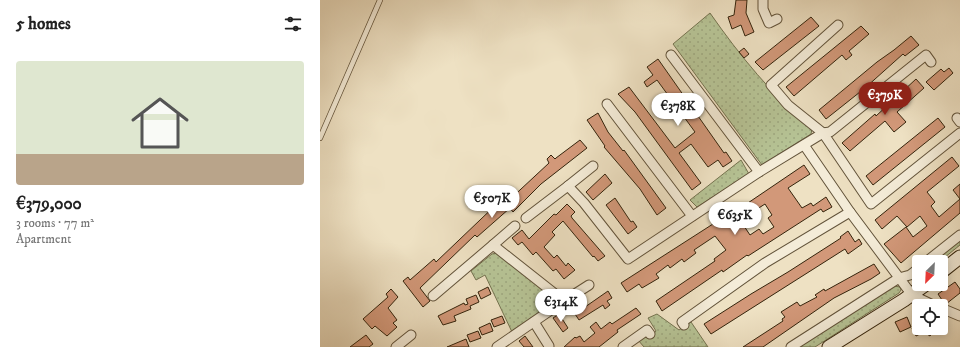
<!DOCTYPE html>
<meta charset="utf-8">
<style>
:root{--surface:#fff;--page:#f6f6f6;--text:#222;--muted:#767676;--accent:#8f2418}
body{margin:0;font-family:"IM FELL DW Pica",serif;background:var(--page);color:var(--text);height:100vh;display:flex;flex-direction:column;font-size:15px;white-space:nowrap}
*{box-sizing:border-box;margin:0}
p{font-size:13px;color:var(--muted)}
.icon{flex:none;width:22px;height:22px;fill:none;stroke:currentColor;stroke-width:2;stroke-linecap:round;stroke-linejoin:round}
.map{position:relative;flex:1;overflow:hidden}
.sheet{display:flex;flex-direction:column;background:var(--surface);width:320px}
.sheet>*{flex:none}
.needle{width:26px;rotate:204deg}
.controls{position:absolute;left:592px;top:255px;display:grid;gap:8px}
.controls a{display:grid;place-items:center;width:36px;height:36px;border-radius:4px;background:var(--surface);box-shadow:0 2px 10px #0003;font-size:20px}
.price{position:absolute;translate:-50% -34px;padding:0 9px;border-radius:14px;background:#fff;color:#222;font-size:13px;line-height:26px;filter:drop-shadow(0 1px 2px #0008)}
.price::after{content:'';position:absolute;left:50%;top:24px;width:12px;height:9px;margin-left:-6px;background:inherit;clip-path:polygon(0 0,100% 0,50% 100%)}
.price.active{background:var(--accent);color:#fff}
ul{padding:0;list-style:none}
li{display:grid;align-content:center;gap:8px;height:212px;padding:0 16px}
li span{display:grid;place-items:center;height:124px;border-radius:4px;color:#555}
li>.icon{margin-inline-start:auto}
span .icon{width:72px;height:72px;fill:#fffc;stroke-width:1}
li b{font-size:17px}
h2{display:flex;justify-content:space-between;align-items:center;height:48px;padding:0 16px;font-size:17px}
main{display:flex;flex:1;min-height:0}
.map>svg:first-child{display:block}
.green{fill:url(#green-dots);stroke:#757450}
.building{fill:#d29879;stroke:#34240c;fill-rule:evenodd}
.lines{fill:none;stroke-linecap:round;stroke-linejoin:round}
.lane-casing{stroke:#62533a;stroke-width:6}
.street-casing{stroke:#62533a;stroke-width:11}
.secondary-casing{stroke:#34240c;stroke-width:15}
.lane{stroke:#f4ecd8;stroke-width:4.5}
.street{stroke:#f4ecd8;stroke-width:9}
.secondary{stroke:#f4ecd8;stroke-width:13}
</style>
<main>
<section class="sheet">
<h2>5 homes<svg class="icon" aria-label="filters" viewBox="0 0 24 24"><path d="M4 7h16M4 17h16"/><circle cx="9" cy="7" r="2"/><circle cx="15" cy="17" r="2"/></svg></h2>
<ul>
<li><span style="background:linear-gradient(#dfe7d0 75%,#b9a48a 0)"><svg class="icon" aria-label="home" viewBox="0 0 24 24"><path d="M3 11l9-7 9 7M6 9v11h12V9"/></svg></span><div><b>€379,000</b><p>3 rooms · 77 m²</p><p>Apartment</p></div></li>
</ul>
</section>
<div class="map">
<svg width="640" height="347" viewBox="0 0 640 347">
<defs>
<pattern id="green-dots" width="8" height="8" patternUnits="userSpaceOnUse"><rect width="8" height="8" fill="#b6c395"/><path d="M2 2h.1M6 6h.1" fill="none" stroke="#9da77f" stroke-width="1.8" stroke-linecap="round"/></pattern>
</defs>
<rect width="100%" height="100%" fill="#eee1c3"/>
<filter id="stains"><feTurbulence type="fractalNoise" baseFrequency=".005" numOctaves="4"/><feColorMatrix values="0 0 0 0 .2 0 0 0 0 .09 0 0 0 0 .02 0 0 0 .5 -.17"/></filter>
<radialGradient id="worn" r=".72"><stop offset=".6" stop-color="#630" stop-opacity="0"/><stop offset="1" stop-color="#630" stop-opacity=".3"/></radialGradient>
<g class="green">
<path d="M390 13C420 56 452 95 492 129L491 134 442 165 353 44Z"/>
<polygon points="421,160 429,174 377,207 370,200"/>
<polygon points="640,239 640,245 619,262 612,262"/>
<polygon points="176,253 236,297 236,302 192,332 165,275 156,280 151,271 172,254"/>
<polygon points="574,286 580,287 581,290 579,293 495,347 478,347"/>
<polygon points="337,314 359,330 371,322 388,347 324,347 318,340 323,336 329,339 336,331 328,318"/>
</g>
<g class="building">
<polygon points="416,0 427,0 426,13 434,32 425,36 421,25 412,29 408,17 414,15"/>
<polygon points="491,17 499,26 443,70 435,62"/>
<polygon points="541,26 549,34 529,51 532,55 526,60 522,55 474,96 466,87"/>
<polygon points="591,36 599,45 585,56 583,54 545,88 506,119 499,110 557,62 574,50"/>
<polygon points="424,48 429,54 424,58 419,52"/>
<polygon points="338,59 404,153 406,152 412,161 403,167 398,160 388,167 371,144 359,153 381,183 372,190 315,112 298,94 309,87 355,148 375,132 337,80 327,87 324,82 333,75 327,67"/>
<polygon points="629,68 633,73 614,90 606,82 621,69 624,72"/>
<polygon points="596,79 604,88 577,112 586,122 574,132 565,121 530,151 522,143 555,114 556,116"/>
<polygon points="278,113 288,132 303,151 304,150 346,208 337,215 320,189 284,147 285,146 267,120"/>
<polygon points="618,118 625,127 553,185 546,176"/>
<polygon points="260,140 267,148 221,184 193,212 190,208 157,237 155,235 100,288 110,301 103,307 83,281 88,277 90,280 114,259 116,262 182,199 186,203 229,163 227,159 231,155 235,159 236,158"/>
<polygon points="632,157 639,166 607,192 615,202 611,206 619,217 640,199 633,190 640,184 640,213 581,263 564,244 586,227 593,237 607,226 600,216 587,227 577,216 562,229 555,220"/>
<path d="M484 165 490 174 468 188 482 208 491 203 493 206 506 197 512 207 503 212 501 209 428 256 427 255 403 272 402 270 342 311 336 301 395 261 394 259 406 250 395 236 374 250 376 253 364 262 362 259 350 268 348 265 336 274 339 278 322 288 319 284 307 292 301 283 421 206 422 207ZM445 204 452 215 448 218 454 227 443 234 439 229 430 235 420 220Z"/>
<polygon points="285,174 292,183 273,200 266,192"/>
<polygon points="295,198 311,222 313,221 317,227 308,234 286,205"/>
<polygon points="247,204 255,212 251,216 252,218 285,256 278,261 274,256 273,257 243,221 232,232 235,235 224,247 234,258 237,255 246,266 248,263 255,270 244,279 236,269 233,271 216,252 213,255 202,242 198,245 192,238 202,230 209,239 234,214 236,215"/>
<polygon points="528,231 535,242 539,239 542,244 528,254 525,249 391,334 384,324 431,294 468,272 521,238 520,237"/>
<polygon points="554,264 560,273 551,279 514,298 443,347 423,347 463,321 462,319 465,317 461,312 477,302 480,306 497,297 495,295 504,289 505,291"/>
<polygon points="635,282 640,289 640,293 626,304 624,303 618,294"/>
<polygon points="168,287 171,294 161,299 158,292"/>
<polygon points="71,289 78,297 68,308 77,320 73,323 77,327 67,336 55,326 52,329 43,319 68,297 66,294"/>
<polygon points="288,291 292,298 287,301 290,305 285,309 283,305 259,320 255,314"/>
<polygon points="156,295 159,302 150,306 151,309 134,316 136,321 123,325 118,316 144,303 145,305 148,304 146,299"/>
<polygon points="316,308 321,314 297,330 298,332 279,347 244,347 255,337 256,338 260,336 264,342 275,333 270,327 276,322 281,329 290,322 292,324"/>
<polygon points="239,314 248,328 243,332 233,318"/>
<polygon points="182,316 185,323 174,327 171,320"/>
<polygon points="587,317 591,327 580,332 575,322"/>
<polygon points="170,323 173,331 162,335 159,328"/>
<polygon points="592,328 616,328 610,336 604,332 596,336"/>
<polygon points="158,331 161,338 150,342 147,335"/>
<polygon points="46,335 53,344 49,347 30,347"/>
<polygon points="205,336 213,347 204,347 199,341"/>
<polygon points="146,339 149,347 127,347"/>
</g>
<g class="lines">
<defs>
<polyline id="lane" points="0,138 60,0"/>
<g id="street">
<polyline points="443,0 443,9 449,23 457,19"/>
<polyline points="518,25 451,85 468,105 503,133 551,204 640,133"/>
<polyline points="351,55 439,172"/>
<polyline points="287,104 372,216"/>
<polyline points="637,118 640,122"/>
<polyline points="484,145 530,212 592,295 615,306"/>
<polyline points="248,186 273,166"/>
<polyline points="206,218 248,186 264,203 308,259 439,172 503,133 510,132 606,55 611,62"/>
<polyline points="173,245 195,226"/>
<polyline points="606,262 640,235"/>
<polyline points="113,296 173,245 244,301"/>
<polyline points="621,308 640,316"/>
<polyline points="214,322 229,346"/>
<polyline points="364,325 362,322 445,263 530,212"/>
<polyline points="76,347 91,335"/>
<polyline points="177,347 244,301 269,285"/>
<polyline points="303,347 327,330 330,334"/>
<polyline points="471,347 579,278 590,275 599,268"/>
</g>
<g id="secondary">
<polyline points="621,272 640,257"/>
<polyline points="509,347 584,300 606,284"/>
</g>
</defs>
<use href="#lane" class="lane-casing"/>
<use href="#street" class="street-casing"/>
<use href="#secondary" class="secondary-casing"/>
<use href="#lane" class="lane"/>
<use href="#street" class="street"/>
<use href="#secondary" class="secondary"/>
</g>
<rect width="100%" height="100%" filter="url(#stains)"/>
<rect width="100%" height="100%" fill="url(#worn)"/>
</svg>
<div class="controls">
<a><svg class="needle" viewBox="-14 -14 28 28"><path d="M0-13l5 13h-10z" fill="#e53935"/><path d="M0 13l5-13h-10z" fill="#767676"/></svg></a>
<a><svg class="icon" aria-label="locate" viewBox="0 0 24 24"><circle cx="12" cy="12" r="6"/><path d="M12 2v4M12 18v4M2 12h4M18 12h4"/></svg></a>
</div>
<b class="price active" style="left:565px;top:116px">€379K</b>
<b class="price" style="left:358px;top:127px">€378K</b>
<b class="price" style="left:172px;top:219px">€507K</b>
<b class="price" style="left:415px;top:236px">€635K</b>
<b class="price" style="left:241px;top:323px">€314K</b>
</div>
</main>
